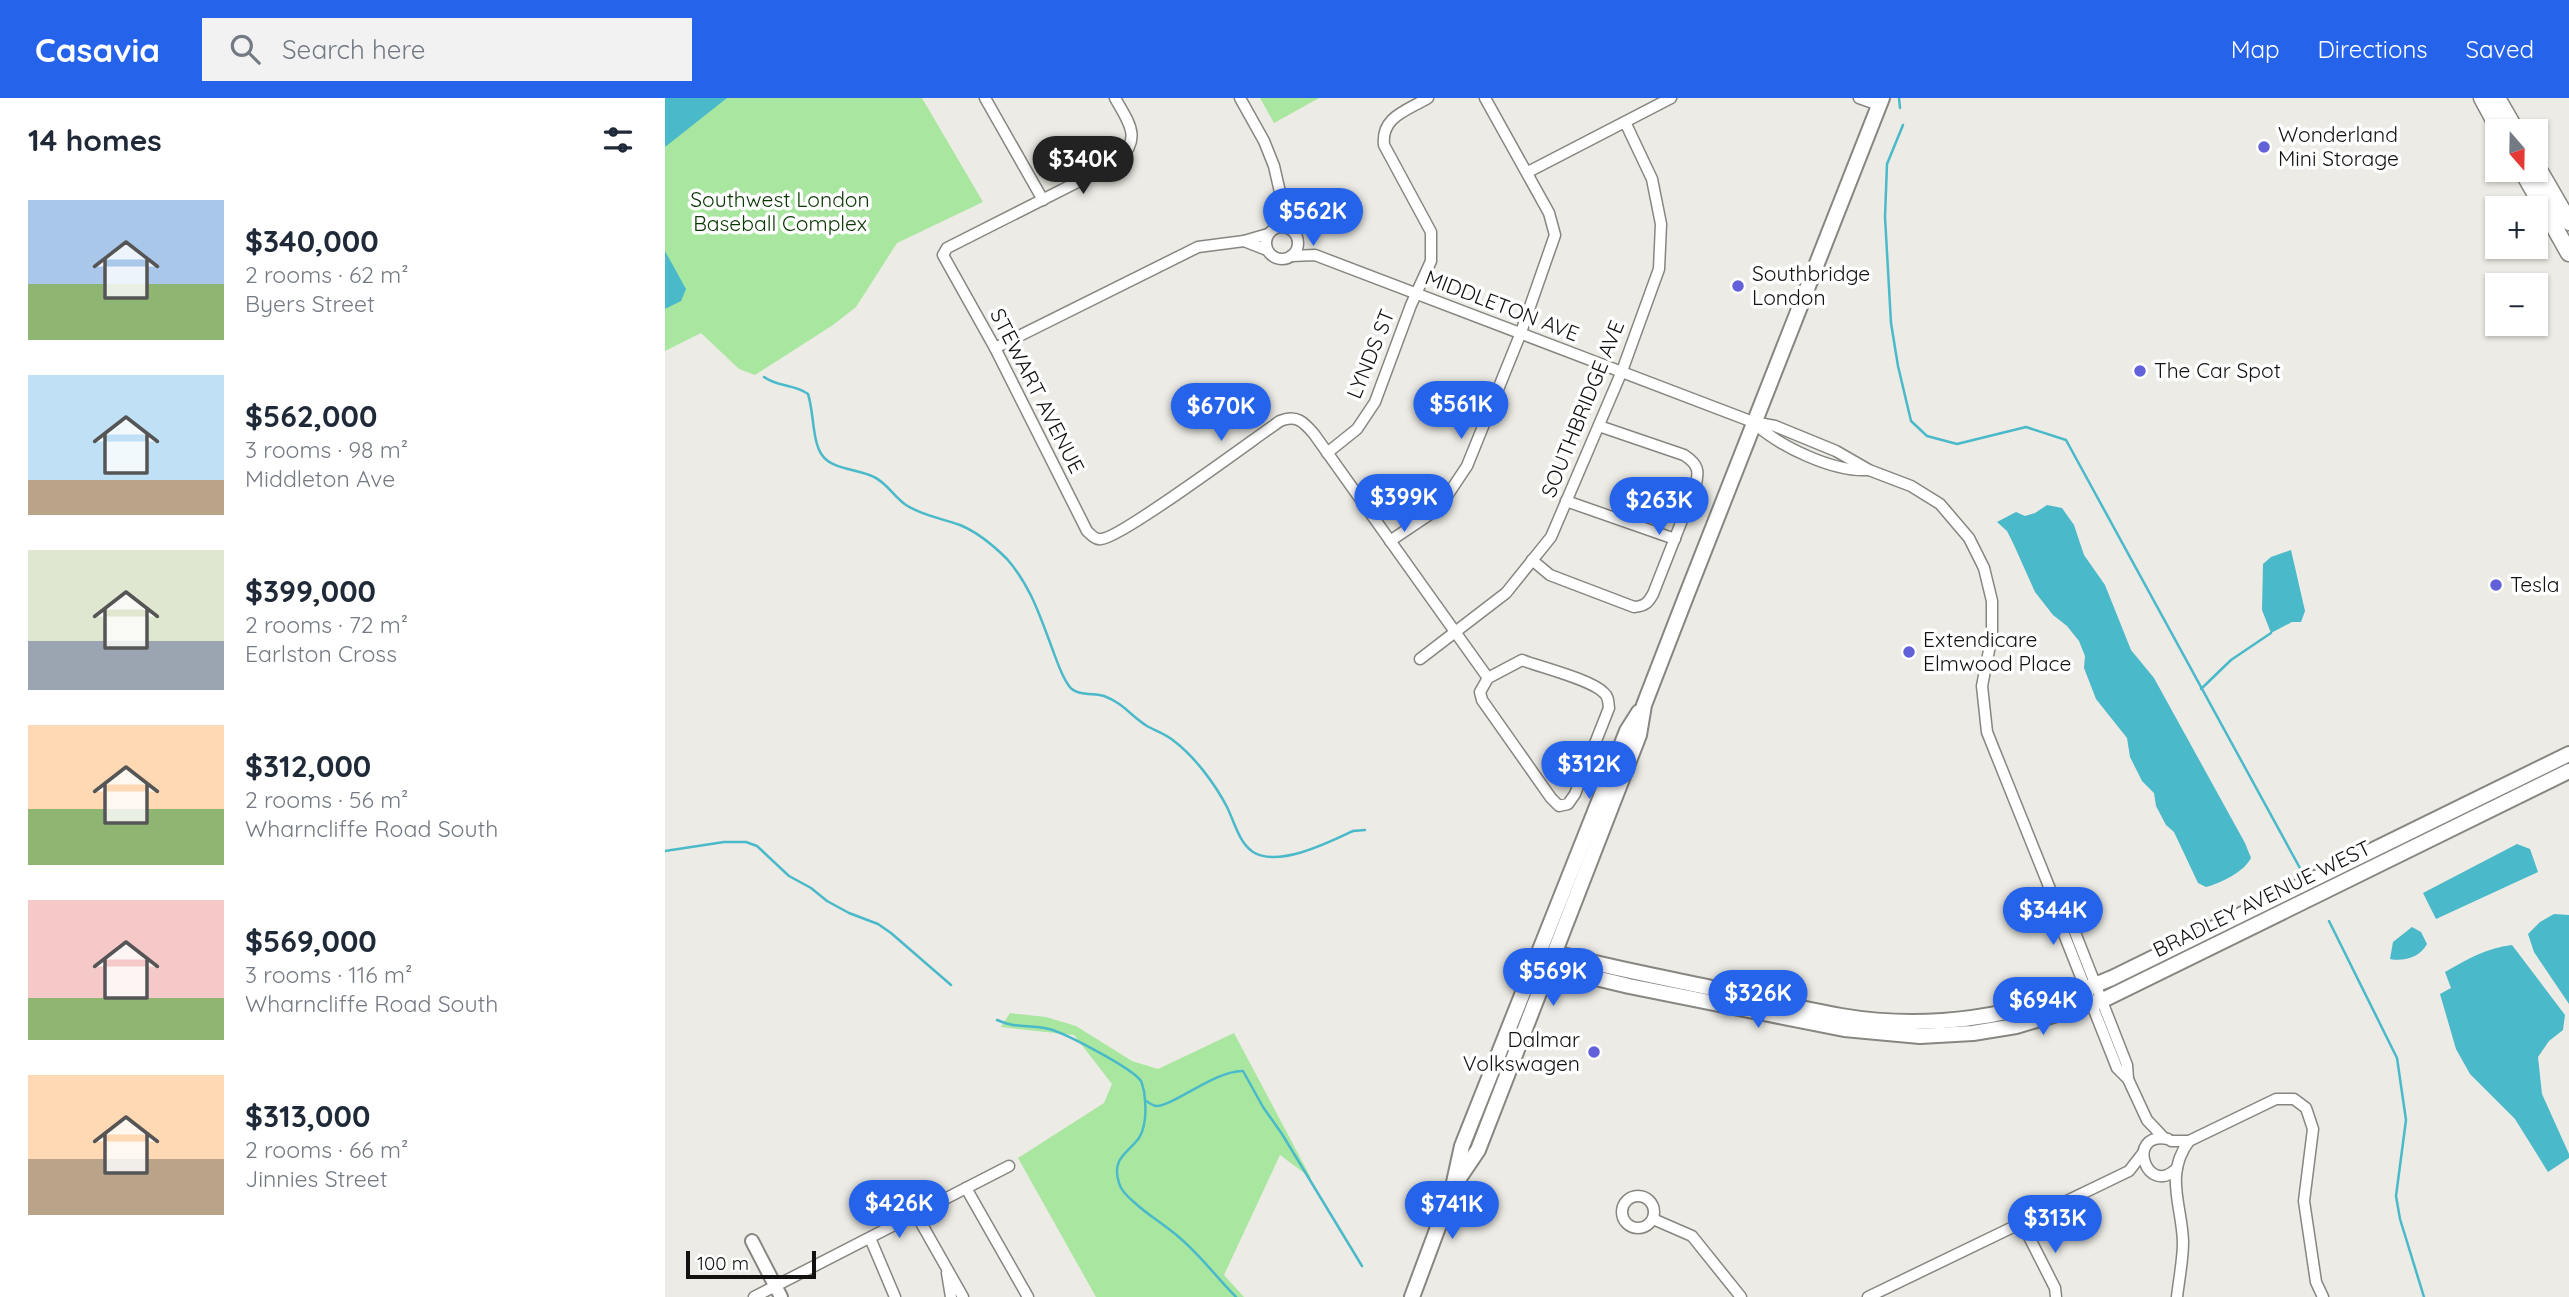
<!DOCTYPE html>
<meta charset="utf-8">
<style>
:root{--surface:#fff;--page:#f2f2f3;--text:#1f2937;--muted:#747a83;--accent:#2563eb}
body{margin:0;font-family:Quicksand,sans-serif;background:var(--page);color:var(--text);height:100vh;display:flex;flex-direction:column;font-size:26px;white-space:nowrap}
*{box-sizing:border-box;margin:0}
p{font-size:23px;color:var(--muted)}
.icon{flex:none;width:38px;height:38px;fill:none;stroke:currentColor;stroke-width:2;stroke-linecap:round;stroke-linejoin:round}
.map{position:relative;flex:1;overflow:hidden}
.side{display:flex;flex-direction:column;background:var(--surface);width:665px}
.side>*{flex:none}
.needle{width:46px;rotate:160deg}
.controls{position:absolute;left:1820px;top:21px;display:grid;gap:14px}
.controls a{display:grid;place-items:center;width:63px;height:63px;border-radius:0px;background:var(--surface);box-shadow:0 2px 5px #0004;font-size:35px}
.scale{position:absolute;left:21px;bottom:18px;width:130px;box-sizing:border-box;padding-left:7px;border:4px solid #131211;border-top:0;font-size:19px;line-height:24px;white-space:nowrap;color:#131211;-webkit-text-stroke:5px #fff;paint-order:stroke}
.price{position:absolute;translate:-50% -60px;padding:0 16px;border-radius:24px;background:var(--accent);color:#fff;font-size:23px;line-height:46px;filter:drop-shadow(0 2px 4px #0008)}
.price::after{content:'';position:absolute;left:50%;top:42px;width:21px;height:16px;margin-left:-10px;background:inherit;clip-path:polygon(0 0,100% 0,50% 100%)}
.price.on{background:#222;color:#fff}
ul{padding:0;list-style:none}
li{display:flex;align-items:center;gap:21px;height:175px;padding:0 28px}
li span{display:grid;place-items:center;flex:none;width:196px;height:140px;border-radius:0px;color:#555}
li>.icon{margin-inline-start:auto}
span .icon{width:84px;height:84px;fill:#fffc;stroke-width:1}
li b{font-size:30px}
h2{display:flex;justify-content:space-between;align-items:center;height:84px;padding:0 28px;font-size:30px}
header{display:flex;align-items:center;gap:42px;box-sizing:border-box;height:98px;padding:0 35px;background:var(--accent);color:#fff}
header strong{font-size:33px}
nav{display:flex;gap:38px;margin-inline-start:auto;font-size:24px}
.search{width:490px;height:63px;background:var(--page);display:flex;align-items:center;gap:18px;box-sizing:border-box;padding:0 24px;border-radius:0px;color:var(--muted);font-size:26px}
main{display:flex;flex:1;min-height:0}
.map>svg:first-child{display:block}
.green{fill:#a9e7a0}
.water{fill:#4ab9c9}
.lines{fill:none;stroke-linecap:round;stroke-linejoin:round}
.stream{stroke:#4ab9c9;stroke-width:2.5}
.minor-casing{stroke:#878681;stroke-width:13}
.tertiary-casing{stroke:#878681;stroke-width:16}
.secondary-casing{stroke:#878681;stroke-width:18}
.primary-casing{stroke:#878681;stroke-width:19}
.minor{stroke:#fff;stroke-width:10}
.tertiary{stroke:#fff;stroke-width:12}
.secondary{stroke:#fff;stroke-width:14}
.primary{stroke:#fff;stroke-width:16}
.poi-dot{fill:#6261da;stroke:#fff;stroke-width:2.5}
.labels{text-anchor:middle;stroke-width:7;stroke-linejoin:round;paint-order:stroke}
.poi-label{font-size:21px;fill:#131211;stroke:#fff;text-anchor:start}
.park-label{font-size:21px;fill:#083702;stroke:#fff}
.street-label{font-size:21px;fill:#131211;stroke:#fff}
</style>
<header>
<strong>Casavia</strong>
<div class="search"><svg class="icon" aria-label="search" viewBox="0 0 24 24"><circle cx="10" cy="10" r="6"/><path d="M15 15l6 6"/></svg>Search here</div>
<nav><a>Map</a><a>Directions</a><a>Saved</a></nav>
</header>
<main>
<section class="side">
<h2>14 homes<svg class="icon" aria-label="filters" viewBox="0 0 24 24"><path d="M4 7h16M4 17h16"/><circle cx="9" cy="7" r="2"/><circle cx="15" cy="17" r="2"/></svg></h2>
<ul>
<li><span style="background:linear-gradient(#a9c7e8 60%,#8fb573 0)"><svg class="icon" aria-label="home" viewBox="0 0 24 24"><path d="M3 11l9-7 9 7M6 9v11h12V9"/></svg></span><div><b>$340,000</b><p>2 rooms · 62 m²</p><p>Byers Street</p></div></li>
<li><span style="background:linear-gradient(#bfe0f5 75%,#b9a48a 0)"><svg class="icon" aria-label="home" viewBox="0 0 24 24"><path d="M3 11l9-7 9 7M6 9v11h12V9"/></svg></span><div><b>$562,000</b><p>3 rooms · 98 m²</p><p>Middleton Ave</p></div></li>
<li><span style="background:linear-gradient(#dfe7d0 65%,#9aa5b1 0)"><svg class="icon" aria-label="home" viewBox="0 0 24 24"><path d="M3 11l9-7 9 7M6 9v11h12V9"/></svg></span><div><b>$399,000</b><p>2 rooms · 72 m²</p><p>Earlston Cross</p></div></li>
<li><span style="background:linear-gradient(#ffd9b3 60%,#8fb573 0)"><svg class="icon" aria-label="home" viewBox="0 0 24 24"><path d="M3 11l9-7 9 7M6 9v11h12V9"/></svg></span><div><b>$312,000</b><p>2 rooms · 56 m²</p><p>Wharncliffe Road South</p></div></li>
<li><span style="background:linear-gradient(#f6c9c9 70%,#8fb573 0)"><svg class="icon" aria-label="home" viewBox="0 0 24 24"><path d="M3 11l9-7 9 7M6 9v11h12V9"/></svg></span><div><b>$569,000</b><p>3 rooms · 116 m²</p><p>Wharncliffe Road South</p></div></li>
<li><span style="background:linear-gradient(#ffd9b3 60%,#b9a48a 0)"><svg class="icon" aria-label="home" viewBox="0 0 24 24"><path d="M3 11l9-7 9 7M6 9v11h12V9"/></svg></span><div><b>$313,000</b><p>2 rooms · 66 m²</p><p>Jinnies Street</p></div></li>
</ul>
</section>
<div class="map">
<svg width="1904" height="1199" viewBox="0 0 1904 1199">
<rect width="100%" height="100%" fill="#ecebe5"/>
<g class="green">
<polygon points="0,0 257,0 318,104 232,145 191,209 168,227 90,277 74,271 36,235 0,253"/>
<polygon points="595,0 654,0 609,25"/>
<polygon points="345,915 381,919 411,928 467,963 493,971 569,935 646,1080 615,1057 559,1177 579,1199 431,1199 353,1060 439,1005 447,986 409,937 336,929"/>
</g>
<g class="water">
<polygon points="0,0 62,0 0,49"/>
<polygon points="0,153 21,191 16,203 0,211"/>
<path d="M1382 407 1397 410 1409 427 1419 457 1440 487 1466 552 1489 580 1580 745 1586 760C1579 774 1556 785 1541 789L1533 785 1509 734 1501 727 1491 708 1489 695 1477 683 1465 659 1462 640 1431 601 1419 570 1420 558 1414 543 1402 528 1388 517 1370 494 1348 445 1342 433 1332 424 1351 414 1360 418 1370 415Z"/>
<polygon points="1626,452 1640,513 1636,524 1627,524 1606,535 1597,512 1598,466 1606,459"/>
<polygon points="1852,746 1865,751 1873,774 1771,821 1758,795"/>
<polygon points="1889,816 1904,817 1904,906 1869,854 1863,836 1875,824"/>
<path d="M1747 829 1756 834 1762 846C1755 859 1739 864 1725 861L1728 844Z"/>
<path d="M1847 847 1900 917 1898 932 1884 943 1873 959 1877 996 1904 1056V1060L1883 1074 1850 1021 1805 976 1791 951 1775 896 1786 890 1780 874C1803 861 1821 850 1847 847Z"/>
</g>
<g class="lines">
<g class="stream">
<polyline points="1234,0 1235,10"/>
<polyline points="1238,27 1222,66 1220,119 1226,225 1233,268 1246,323 1262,338 1292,346 1361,329 1401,342 1636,772"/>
<path d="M99 279C112 289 130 286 143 296 149 314 147 343 157 357 167 372 194 371 209 379 222 385 229 399 241 407 258 418 276 420 295 427 312 434 329 448 342 461 365 487 375 518 387 550 392 563 396 577 404 588 411 598 428 595 439 598 458 605 466 618 482 628 491 633 501 636 509 643 530 659 550 686 562 709 569 723 574 745 588 754 613 770 665 744 688 733L700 732"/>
<polyline points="1536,591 1566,562 1606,535"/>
<polyline points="0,753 59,744 81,744 92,748 124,778 146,790 162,803 184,815 213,826 226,835 286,887"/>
<polyline points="1664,823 1732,960 1741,1022 1731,1098 1735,1121 1759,1199"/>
<path d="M332 922C352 931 364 926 384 931 400 935 467 970 476 983 477 985 478 990 479 993 481 1007 482 1027 474 1040 463 1055 446 1060 454 1085 456 1093 464 1100 470 1105 484 1118 502 1128 516 1141 536 1158 552 1180 571 1199"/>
<path d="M481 1003C484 1005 487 1007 491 1008 507 1009 551 972 578 973L598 1009 617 1036 697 1168"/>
</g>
<defs>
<g id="minor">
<polyline points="320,0 378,102"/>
<path d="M450 0C464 25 477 39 454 63L282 150 278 157 330 250 422 433C426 437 431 442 436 441 455 441 590 340 615 323 631 316 639 324 649 336L823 580 815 594 817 602 886 700 894 708 903 706 910 696 944 610C943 604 944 599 939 595 928 582 875 569 857 562L823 580"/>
<polyline points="575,0 599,43 609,68 618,107 629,134"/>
<polyline points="1194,0 1214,7"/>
<polyline points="863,74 1006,0"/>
<circle cx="617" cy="145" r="16"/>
<polyline points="579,143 602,152"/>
<polyline points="626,158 650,157 1088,324 1110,328 1171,353 1204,372 1246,388 1275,406 1304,440 1319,470 1327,503 1327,537 1317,588 1322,634 1387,796 1393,821 1452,970 1463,981 1482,1022 1499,1040"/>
<polyline points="330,250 533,149 579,143 603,136"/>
<path d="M1090 326C1116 349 1168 374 1203 372"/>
<path d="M662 355 692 331 710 304 746 207 766 163V134L719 47C716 19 741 13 763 0"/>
<polyline points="901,403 1010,441"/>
<polyline points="725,443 774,410 802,368 855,237 890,137 884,115 820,0"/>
<path d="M867 462 885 477 969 509C980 508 983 505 988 496L1030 389C1035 373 1033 366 1019 357L934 328"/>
<polyline points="755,561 841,495 886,439 957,273 994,171 996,126 987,81 960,24"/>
<polyline points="1389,798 1402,814 1462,967 1463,981"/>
<path d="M1503 1041C1459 1033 1482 1101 1512 1070"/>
<polyline points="1506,1043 1524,1043 1611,1001 1629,1001 1641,1010 1648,1031 1639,1103 1651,1184 1658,1199"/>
<polyline points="301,1090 363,1199"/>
<circle cx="973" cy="1114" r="16"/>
<polyline points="251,1116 298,1199"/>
<polyline points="988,1121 1027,1138 1076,1199"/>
<polyline points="1357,1125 1390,1190 1391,1199"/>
<polyline points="205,1140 230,1199"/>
<polyline points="282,1175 286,1199"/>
<polyline points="89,1199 344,1068"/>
<polyline points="1203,1199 1464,1073 1478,1055"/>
<path d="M1512 1199C1514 1181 1518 1162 1518 1144 1517 1107 1499 1077 1524 1043"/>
</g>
<polyline id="tertiary" points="87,1143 116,1199"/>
<g id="secondary">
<path d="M890 855C945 870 1001 880 1056 892 1096 901 1136 911 1176 918 1269 934 1361 917 1447 880L1904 656"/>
<polyline points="885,869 964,888 1179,931 1255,938 1308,935 1351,928 1436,903 1904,673"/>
<path d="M788 1089 813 1052 974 637 979 607C1057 404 1138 202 1217 0"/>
<polyline points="747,1199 788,1089 797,1048 962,633 974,614"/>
</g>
<g id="primary">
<polyline points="1817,0 1835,33"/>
<polyline points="1832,0 1851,33"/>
<polyline points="1871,67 1904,124"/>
<polyline points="1857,72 1904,155"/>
</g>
</defs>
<use href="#minor" class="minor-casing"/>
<use href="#tertiary" class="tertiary-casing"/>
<use href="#secondary" class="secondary-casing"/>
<use href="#primary" class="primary-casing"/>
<use href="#minor" class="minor"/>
<use href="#tertiary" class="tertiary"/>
<use href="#secondary" class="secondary"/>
<use href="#primary" class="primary"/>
</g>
<g class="poi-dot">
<circle cx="1599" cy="49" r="7"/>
<circle cx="1073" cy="188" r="7"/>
<circle cx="1475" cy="273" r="7"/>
<circle cx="1831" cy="487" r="7"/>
<circle cx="1244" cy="554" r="7"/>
<circle cx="929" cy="954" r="7"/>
</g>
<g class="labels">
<g class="poi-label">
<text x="1613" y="44">Wonderland<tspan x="1613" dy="24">Mini Storage</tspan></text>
<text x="1087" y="183">Southbridge<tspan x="1087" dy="24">London</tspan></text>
<text x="1489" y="280">The Car Spot</text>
<text x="1845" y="494">Tesla</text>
<text x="1258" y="549">Extendicare<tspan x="1258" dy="24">Elmwood Place</tspan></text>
<text x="915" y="949" text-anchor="end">Dalmar<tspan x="915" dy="24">Volkswagen</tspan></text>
</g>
<g class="park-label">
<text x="115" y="109">Southwest London<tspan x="115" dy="24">Baseball Complex</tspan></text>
</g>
<g class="street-label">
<text transform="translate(837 208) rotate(21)" y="7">MIDDLETON AVE</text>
<text transform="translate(706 256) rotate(-68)" y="7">LYNDS ST</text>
<text transform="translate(372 293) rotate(63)" y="7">STEWART AVENUE</text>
<text transform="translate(918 311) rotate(-68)" y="7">SOUTHBRIDGE AVE</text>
<text transform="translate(1597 801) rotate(-26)" y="7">BRADLEY AVENUE WEST</text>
</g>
</g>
</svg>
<div class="controls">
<a><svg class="needle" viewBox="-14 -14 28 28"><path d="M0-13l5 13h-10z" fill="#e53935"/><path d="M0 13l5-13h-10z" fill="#747a83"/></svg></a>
<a>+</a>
<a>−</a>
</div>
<div class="scale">100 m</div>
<b class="price on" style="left:418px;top:98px">$340K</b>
<b class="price" style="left:648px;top:150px">$562K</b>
<b class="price" style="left:796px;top:343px">$561K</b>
<b class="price" style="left:556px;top:345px">$670K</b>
<b class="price" style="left:739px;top:436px">$399K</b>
<b class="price" style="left:994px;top:439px">$263K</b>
<b class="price" style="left:924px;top:703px">$312K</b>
<b class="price" style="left:1388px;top:849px">$344K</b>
<b class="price" style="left:888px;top:910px">$569K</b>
<b class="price" style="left:1093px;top:932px">$326K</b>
<b class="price" style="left:1378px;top:939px">$694K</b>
<b class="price" style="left:234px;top:1142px">$426K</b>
<b class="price" style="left:787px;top:1143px">$741K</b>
<b class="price" style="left:1390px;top:1157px">$313K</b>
</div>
</main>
